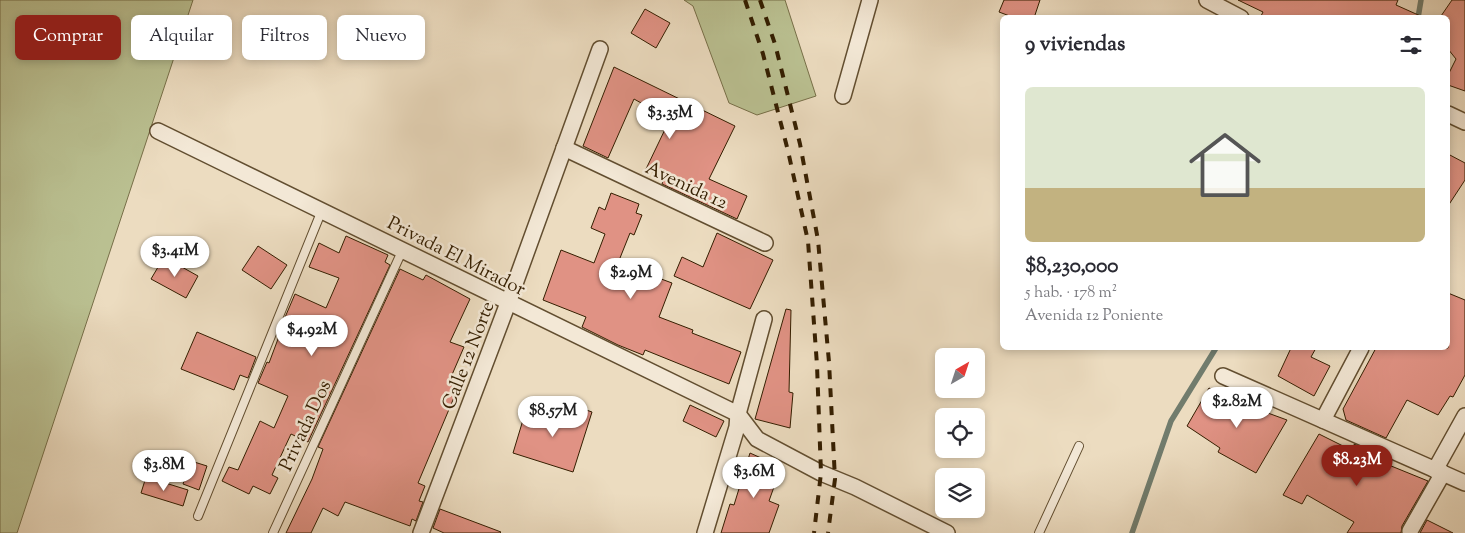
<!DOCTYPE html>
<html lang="es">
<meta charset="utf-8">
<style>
:root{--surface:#fff;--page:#f2f2f3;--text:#2b2b33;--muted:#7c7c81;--accent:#8f2418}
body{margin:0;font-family:"Sorts Mill Goudy",serif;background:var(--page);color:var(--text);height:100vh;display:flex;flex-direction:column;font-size:19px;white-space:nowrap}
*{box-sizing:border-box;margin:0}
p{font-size:16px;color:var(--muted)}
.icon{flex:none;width:28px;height:28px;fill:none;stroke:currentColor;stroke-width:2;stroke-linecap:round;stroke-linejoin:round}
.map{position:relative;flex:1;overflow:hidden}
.panel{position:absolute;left:1000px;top:15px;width:450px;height:335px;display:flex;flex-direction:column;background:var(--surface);border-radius:8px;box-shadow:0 2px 8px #0003}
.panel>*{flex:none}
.guide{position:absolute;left:15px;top:15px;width:475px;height:45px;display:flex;gap:10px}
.needle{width:32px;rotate:39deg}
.tools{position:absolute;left:935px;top:348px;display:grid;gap:10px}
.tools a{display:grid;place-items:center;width:50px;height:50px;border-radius:8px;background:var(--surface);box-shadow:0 2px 8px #0003;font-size:25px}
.price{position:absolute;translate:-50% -42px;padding:0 11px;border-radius:18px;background:#fff;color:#222;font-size:16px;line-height:32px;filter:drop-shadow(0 1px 2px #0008)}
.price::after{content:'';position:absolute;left:50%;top:30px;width:15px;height:11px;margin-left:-8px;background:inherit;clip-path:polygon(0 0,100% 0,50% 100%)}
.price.current{background:var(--accent);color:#fff}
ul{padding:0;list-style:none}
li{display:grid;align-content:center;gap:10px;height:265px;padding:0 25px}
li span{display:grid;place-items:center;height:155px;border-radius:8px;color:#555}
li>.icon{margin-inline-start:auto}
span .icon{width:90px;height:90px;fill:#fffc;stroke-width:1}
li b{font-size:21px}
h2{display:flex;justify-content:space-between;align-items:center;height:60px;padding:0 25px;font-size:21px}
.pill{padding:0 18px;border-radius:8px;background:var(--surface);box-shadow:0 2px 8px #0003;font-size:18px;line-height:45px}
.pill.current{background:var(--accent);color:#fff}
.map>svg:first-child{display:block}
.green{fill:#bac091;stroke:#776f48}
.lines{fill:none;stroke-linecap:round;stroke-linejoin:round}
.stream{stroke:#717c6d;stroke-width:5.5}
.building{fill:#e09284;stroke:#341e00}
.service-casing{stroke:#624e30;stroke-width:10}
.minor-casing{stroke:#624e30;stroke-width:18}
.service{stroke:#f3e8d6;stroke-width:8}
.minor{stroke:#f3e8d6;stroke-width:15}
.rail{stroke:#341e00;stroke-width:4;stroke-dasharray:9 9;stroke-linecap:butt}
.labels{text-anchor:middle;stroke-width:5;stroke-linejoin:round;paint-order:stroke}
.street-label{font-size:19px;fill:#341e00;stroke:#f3e8d6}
</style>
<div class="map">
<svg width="1465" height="533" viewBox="0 0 1465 533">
<rect width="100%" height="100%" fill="#ecdcc0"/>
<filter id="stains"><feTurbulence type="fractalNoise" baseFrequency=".004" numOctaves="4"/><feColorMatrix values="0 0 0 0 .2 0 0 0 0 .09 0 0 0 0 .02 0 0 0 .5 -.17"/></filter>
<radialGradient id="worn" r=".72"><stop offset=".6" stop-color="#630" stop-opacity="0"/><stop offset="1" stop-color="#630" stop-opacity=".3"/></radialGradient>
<g class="green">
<polygon points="0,0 193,0 17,533 0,533"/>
<polygon points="684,0 785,0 816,96 757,115 729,103 693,6"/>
</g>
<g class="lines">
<g class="stream">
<polyline points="1418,18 1421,0"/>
<polyline points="1132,533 1171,421 1216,348"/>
</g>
</g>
<g class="building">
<polygon points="1004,0 1040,0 1034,18 1015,18 999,12"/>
<polygon points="1238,0 1398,0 1396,5 1425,18 1260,18 1263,12"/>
<polygon points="1452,0 1465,0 1465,91 1448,85 1448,75 1456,59 1448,49 1448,18 1441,16"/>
<polygon points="645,9 670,23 656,48 631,33"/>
<polygon points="614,67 735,126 709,179 747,196 737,219 662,184 664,177 646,169 670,119 634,99 608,158 583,146"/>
<polygon points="1448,154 1465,163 1465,180 1448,206"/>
<polygon points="611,193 639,204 636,213 642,215 634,235 630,233 618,263 672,283 659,317 693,330 692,333 741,352 729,384 645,350 643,355 618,345 582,327 586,317 543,300 561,250 594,263 605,234 591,228 599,207 605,210"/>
<polygon points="717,233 773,260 750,309 674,276 682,257 703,267"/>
<polygon points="346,236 388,255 385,262 390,265 308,442 291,434 272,475 278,478 270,494 253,486 249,494 222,481 229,467 238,470 260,421 274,428 288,396 258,383 267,362 269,363 284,323 283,322 295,294 326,308 339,278 309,267 319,243 339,253"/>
<polygon points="258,246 287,265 271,289 242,270"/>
<polygon points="164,257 198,276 186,298 151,279"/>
<polygon points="400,269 423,280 426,275 470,299 450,342 464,347 448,384 458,388 418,483 425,486 419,501 423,502 416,521 412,519 410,526 345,502 338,516 323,508 311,533 286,533 312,479 323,449 318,447"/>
<polygon points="1448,293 1465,300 1465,375 1453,397 1450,396 1438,415 1407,400 1386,438 1346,420 1343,409 1376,348 1448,348"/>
<polygon points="786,309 791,310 789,392 793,393 790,428 755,419"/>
<polygon points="197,332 256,357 248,378 240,375 234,390 181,369"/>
<polygon points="1291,348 1316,348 1311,357 1330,366 1314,396 1278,376"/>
<polygon points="1209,388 1245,406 1246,405 1287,420 1256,473 1218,452 1220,448 1187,426"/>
<polygon points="572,405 592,412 573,472 513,453 526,410 566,423"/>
<polygon points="690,405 724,421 716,437 683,421"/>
<polygon points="1319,434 1357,453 1354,444 1377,454 1374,459 1428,481 1402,526 1401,533 1347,533 1354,522 1307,495 1302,504 1283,495"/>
<polygon points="750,453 781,467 769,501 779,505 769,533 721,533 730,504 734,505"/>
<polygon points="191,461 207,466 199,490 183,484"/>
<polygon points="146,477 188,490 183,506 141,493"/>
<polygon points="440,509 501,532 500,533 444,533 433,528"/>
<polygon points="1427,520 1453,533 1420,533"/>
</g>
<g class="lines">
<defs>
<g id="service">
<polyline points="198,516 322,210"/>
<polyline points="273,533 403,249"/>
<polyline points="1039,533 1079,446"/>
</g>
<g id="minor">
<polyline points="1207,0 1241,18"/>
<polyline points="843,96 870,0"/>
<polyline points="1448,114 1465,122"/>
<polyline points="158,131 738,414 757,439 821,473 855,487 947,533"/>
<polyline points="564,148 765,243"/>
<polyline points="1223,376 1465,483"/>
<polyline points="1323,420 1361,348"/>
<polyline points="1435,470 1465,416"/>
<polyline points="1410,531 1443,473"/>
<polyline points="421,533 508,303 600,49"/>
<polyline points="705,533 737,427 738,414 764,319"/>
</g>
</defs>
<use href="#service" class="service-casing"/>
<use href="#minor" class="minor-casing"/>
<use href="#service" class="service"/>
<use href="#minor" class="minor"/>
<g class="rail">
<polyline points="745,0 763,54 788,151 808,241 817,365 821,473 814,533"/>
<polyline points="760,0 775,44 800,144 818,240 829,362 835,479 828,533"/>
</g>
</g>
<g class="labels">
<g class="street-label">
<text transform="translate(687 184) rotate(25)" y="7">Avenida 12</text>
<text transform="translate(457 255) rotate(27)" y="7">Privada El Mirador</text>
<text transform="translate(467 355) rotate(-69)" y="7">Calle 12 Norte</text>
<text transform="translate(304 425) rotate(-65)" y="7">Privada Dos</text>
</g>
</g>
<rect width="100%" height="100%" filter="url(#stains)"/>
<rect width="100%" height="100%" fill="url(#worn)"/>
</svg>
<div class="tools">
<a><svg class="needle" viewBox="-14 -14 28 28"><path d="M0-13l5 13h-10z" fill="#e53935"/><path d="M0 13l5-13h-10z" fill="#7c7c81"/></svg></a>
<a><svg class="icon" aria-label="locate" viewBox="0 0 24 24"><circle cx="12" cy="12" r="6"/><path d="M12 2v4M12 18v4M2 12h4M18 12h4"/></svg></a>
<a><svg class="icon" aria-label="layers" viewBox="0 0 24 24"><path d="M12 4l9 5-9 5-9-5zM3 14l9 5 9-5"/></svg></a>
</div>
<b class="price" style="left:670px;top:140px">$3.35M</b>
<b class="price" style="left:175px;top:278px">$3.41M</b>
<b class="price" style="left:631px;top:300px">$2.9M</b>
<b class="price" style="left:312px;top:357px">$4.92M</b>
<b class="price" style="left:1237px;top:429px">$2.82M</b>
<b class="price" style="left:553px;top:438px">$8.57M</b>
<b class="price current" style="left:1357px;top:487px">$8.23M</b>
<b class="price" style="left:164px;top:492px">$3.8M</b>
<b class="price" style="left:754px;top:499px">$3.6M</b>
<div class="guide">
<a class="pill current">Comprar</a>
<a class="pill">Alquilar</a>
<a class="pill">Filtros</a>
<a class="pill">Nuevo</a>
</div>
<section class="panel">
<h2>9 viviendas<svg class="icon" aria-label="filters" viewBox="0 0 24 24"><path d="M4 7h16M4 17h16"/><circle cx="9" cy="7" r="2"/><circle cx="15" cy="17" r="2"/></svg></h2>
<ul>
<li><span style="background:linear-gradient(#dfe7d0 65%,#c2b280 0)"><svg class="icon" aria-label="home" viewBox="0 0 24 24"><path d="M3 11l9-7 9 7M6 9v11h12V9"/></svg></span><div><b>$8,230,000</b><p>5 hab. · 178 m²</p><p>Avenida 12 Poniente</p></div></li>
</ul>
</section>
</div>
